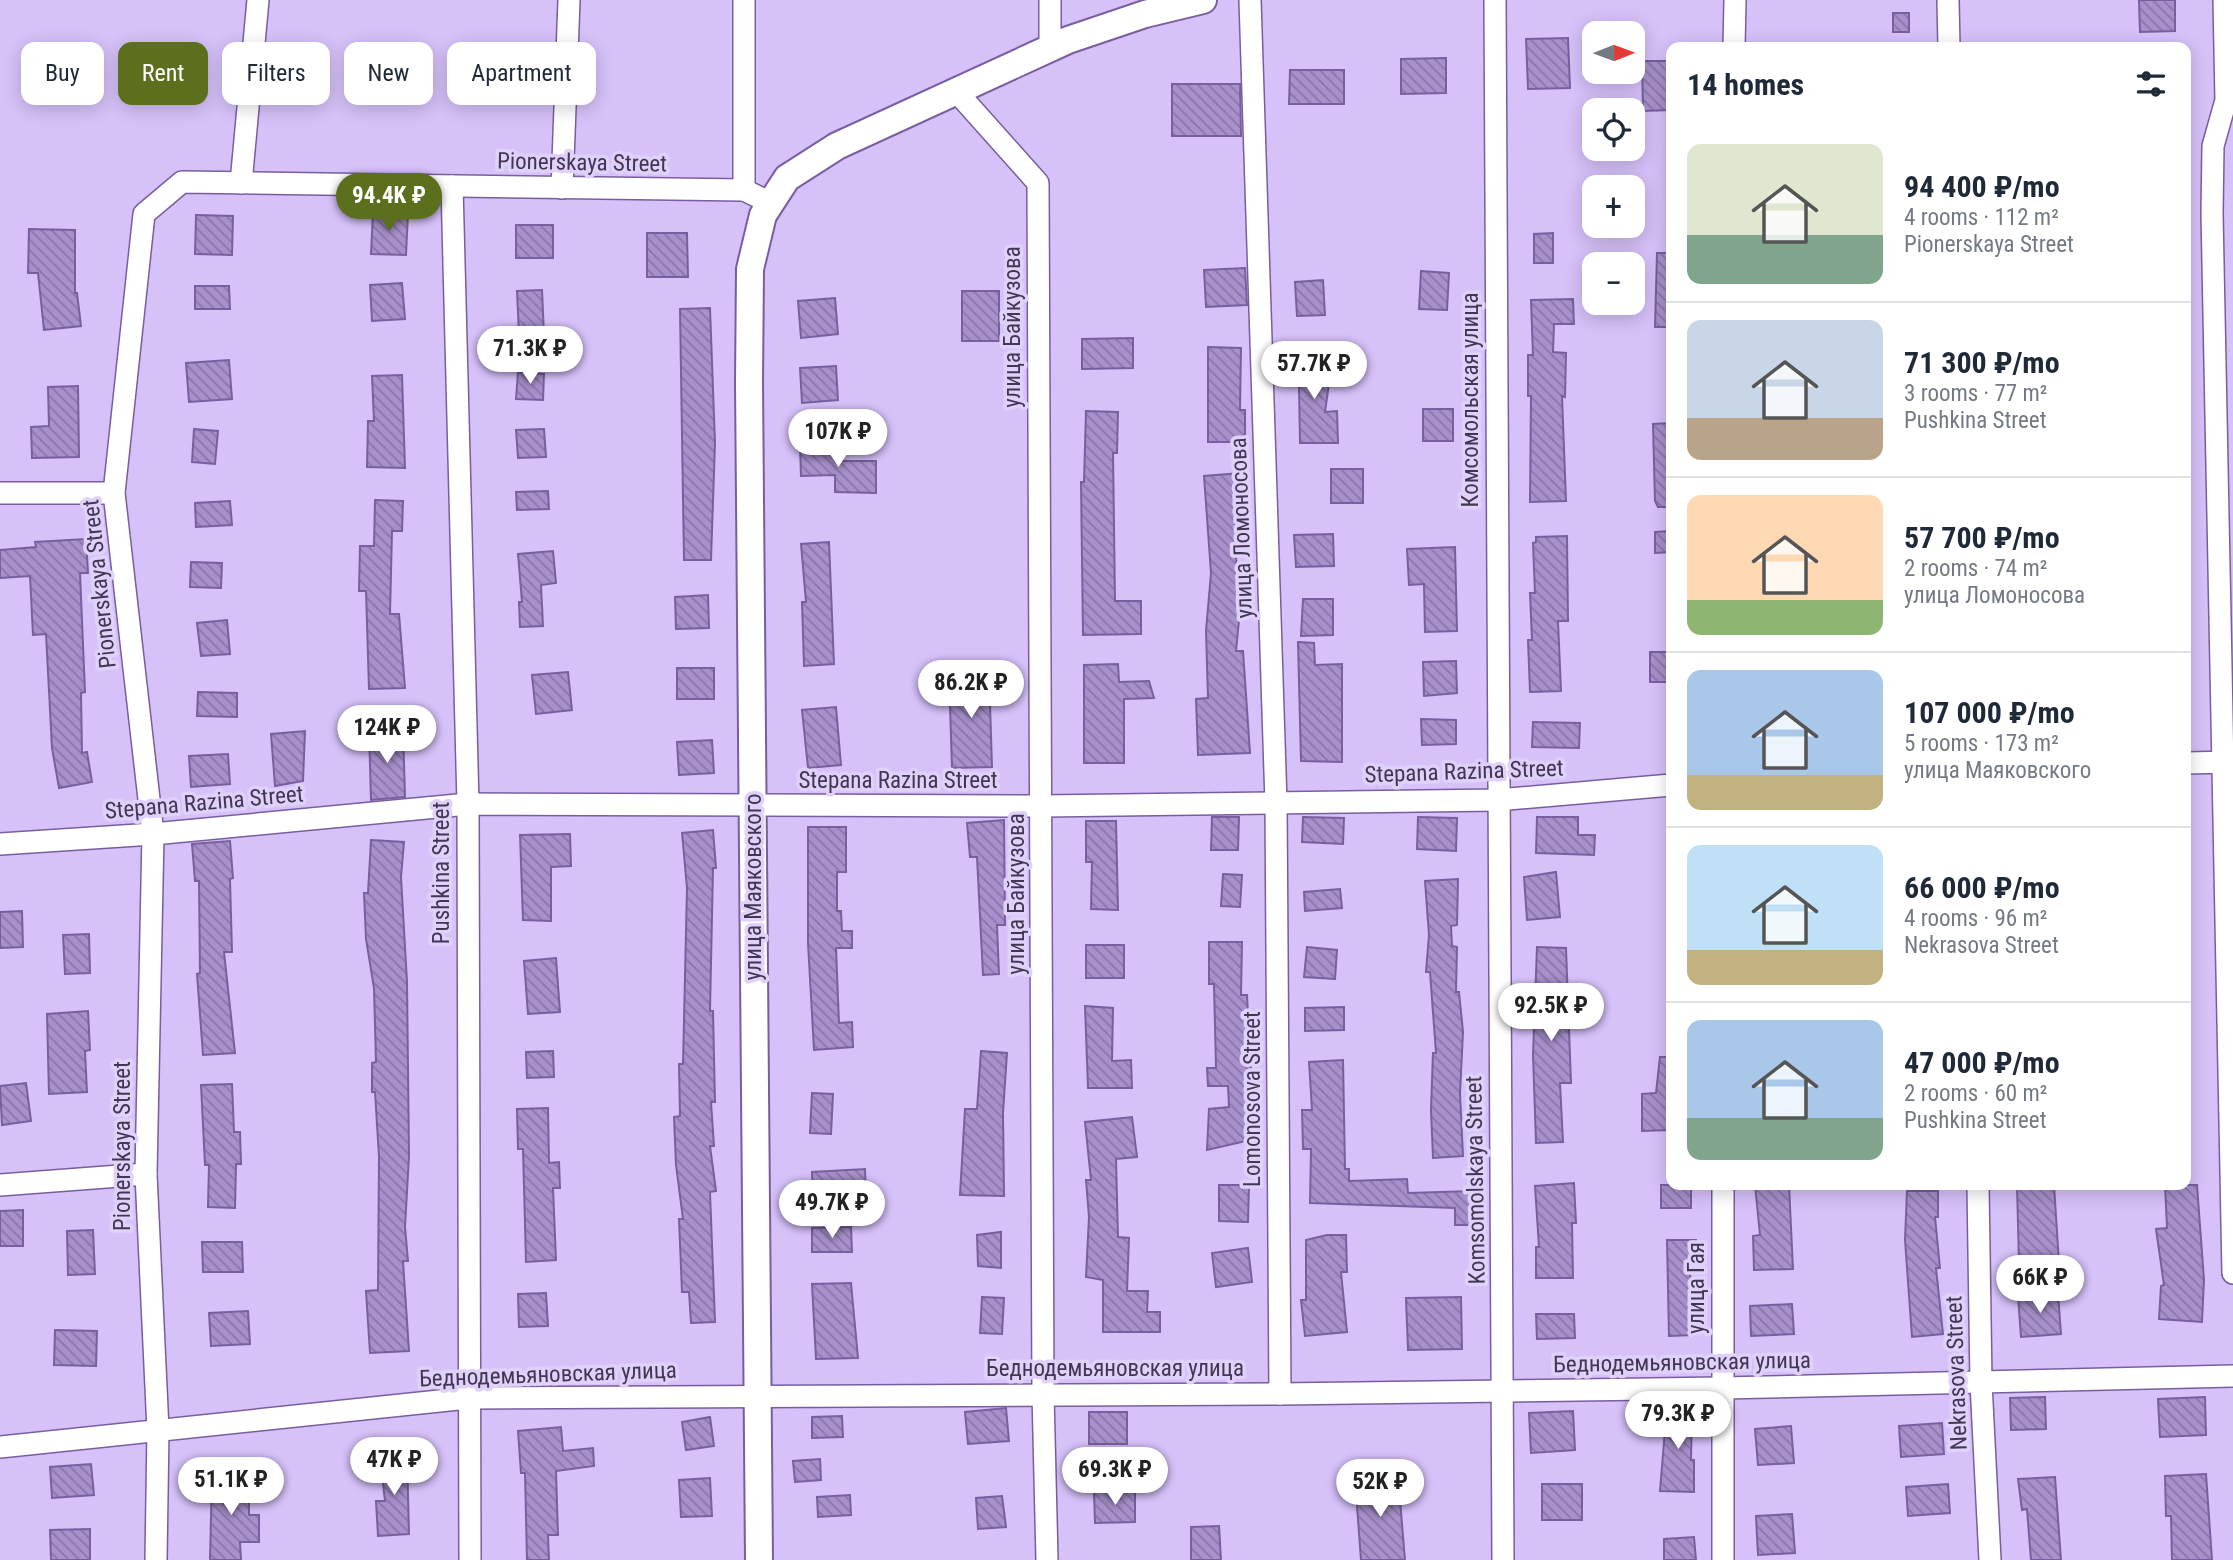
<!DOCTYPE html>
<meta charset="utf-8">
<style>
:root{--surface:#fff;--page:#f6f6f7;--text:#1f2937;--muted:#747a83;--line:#e0e1e3;--accent:#5b6f1d}
body{margin:0;font-family:"Roboto Condensed",sans-serif;background:var(--page);color:var(--text);height:100vh;display:flex;flex-direction:column;font-size:26px;white-space:nowrap}
*{box-sizing:border-box;margin:0}
p{font-size:23px;color:var(--muted)}
.icon{flex:none;width:38px;height:38px;fill:none;stroke:currentColor;stroke-width:2;stroke-linecap:round;stroke-linejoin:round}
.map{position:relative;flex:1;overflow:hidden}
.panel{position:absolute;left:1666px;top:42px;width:525px;height:1148px;display:flex;flex-direction:column;background:var(--surface);border-radius:14px;box-shadow:0 4px 18px #0003}
.panel>*{flex:none}
.hud{position:absolute;left:21px;top:42px;width:665px;height:63px;display:flex;gap:14px}
.needle{width:46px;rotate:89deg}
.controls{position:absolute;left:1582px;top:21px;display:grid;gap:14px}
.controls a{display:grid;place-items:center;width:63px;height:63px;border-radius:14px;background:var(--surface);box-shadow:0 4px 18px #0003;font-size:35px}
.price{position:absolute;translate:-50% -60px;padding:0 16px;border-radius:24px;background:#fff;color:#222;font-size:23px;line-height:46px;filter:drop-shadow(0 2px 4px #0008)}
.price::after{content:'';position:absolute;left:50%;top:42px;width:21px;height:16px;margin-left:-10px;background:inherit;clip-path:polygon(0 0,100% 0,50% 100%)}
.price.selected{background:var(--accent);color:#fff}
ul{padding:0;list-style:none}
li{display:flex;align-items:center;gap:21px;height:175px;padding:0 21px}
li+li{border-top:2px solid var(--line)}
li span{display:grid;place-items:center;flex:none;width:196px;height:140px;border-radius:14px;color:#555}
li>.icon{margin-inline-start:auto}
span .icon{width:84px;height:84px;fill:#fffc;stroke-width:1}
li b{font-size:30px}
h2{display:flex;justify-content:space-between;align-items:center;height:84px;padding:0 21px;font-size:30px}
.pill{padding:0 24px;border-radius:14px;background:var(--surface);box-shadow:0 4px 18px #0003;font-size:24px;line-height:63px}
.pill.selected{background:var(--accent);color:#fff}
.map>svg:first-child{display:block}
.building{fill:url(#building-back-hatch);stroke:#795f9f;stroke-width:2}
.lines{fill:none;stroke-linecap:round;stroke-linejoin:round}
.minor-casing{stroke:#785e9e;stroke-width:24}
.tertiary-casing{stroke:#785e9e;stroke-width:30}
.minor{stroke:#fff;stroke-width:21}
.tertiary{stroke:#fff;stroke-width:26}
.labels{text-anchor:middle;stroke-width:7;stroke-linejoin:round;paint-order:stroke}
.street-label{font-size:23px;fill:#423753;stroke:#e0d1fb}
</style>
<div class="map">
<svg width="2233" height="1560" viewBox="0 0 2233 1560">
<defs>
<pattern id="building-back-hatch" width="6" height="6" patternUnits="userSpaceOnUse" patternTransform="scale(1.75)"><rect width="6" height="6" fill="#a790cb"/><path d="M-1 5l2 2M0 0l6 6M5-1l2 2" fill="none" stroke="#8a76a7"/></pattern>
</defs>
<rect width="100%" height="100%" fill="#d6c1f9"/>
<g class="building">
<polygon points="2139,0 2175,0 2175,31 2140,32"/>
<rect x="1893" y="13" width="16" height="19"/>
<polygon points="1568,38 1570,88 1528,89 1526,39"/>
<polygon points="1446,58 1446,93 1401,94 1401,59"/>
<polygon points="1642,61 1671,61 1671,110 1643,111"/>
<polygon points="1290,70 1344,70 1344,104 1289,104"/>
<polygon points="1172,84 1240,84 1241,136 1172,136"/>
<polygon points="373,212 408,213 406,255 371,254"/>
<polygon points="196,215 233,216 232,255 195,254"/>
<rect x="516" y="225" width="37" height="33"/>
<polygon points="29,229 75,230 75,293 77,293 81,326 44,330 38,273 28,273"/>
<polygon points="647,233 687,233 688,277 647,277"/>
<polygon points="1553,233 1553,263 1534,263 1534,234"/>
<polygon points="1657,253 1671,253 1671,327 1655,327"/>
<polygon points="1245,268 1247,305 1206,307 1204,270"/>
<polygon points="1421,271 1449,273 1447,310 1419,309"/>
<polygon points="1323,280 1325,315 1297,316 1295,282"/>
<polygon points="402,283 405,319 372,321 370,285"/>
<polygon points="195,286 229,286 230,309 195,309"/>
<polygon points="542,290 544,335 519,335 517,291"/>
<rect x="962" y="291" width="37" height="50"/>
<polygon points="835,298 838,334 801,338 798,301"/>
<polygon points="1573,299 1574,324 1554,324 1553,352 1566,353 1565,397 1562,396 1566,501 1530,502 1531,396 1528,396 1528,355 1533,355 1531,300"/>
<polygon points="710,308 715,443 711,560 684,560 680,309"/>
<polygon points="1133,338 1133,368 1082,369 1082,339"/>
<polygon points="1208,347 1241,348 1240,410 1245,410 1245,442 1208,442"/>
<polygon points="1293,357 1332,362 1325,412 1337,411 1338,443 1300,443 1299,386 1290,385"/>
<polygon points="229,360 232,399 189,402 186,363"/>
<polygon points="836,366 838,400 802,403 800,368"/>
<polygon points="518,372 544,374 543,400 516,399"/>
<polygon points="402,375 405,468 367,467 368,421 374,421 372,376"/>
<polygon points="78,386 79,457 32,458 31,427 49,426 48,387"/>
<rect x="1423" y="409" width="30" height="32"/>
<polygon points="1086,411 1118,412 1117,453 1113,453 1115,601 1141,601 1141,634 1083,635 1081,482 1084,482"/>
<polygon points="1671,423 1671,507 1658,507 1655,501 1653,424"/>
<polygon points="194,429 218,431 215,464 192,462"/>
<polygon points="544,429 546,457 518,458 516,430"/>
<polygon points="834,443 835,461 876,461 876,493 835,492 835,475 801,476 800,444"/>
<rect x="1331" y="469" width="32" height="34"/>
<polygon points="1240,473 1242,504 1235,504 1237,600 1241,600 1236,651 1243,651 1250,753 1198,755 1196,699 1208,698 1206,631 1211,573 1204,476"/>
<polygon points="548,491 549,509 517,510 516,492"/>
<polygon points="375,500 403,501 402,531 392,531 390,614 399,614 405,688 369,689 366,591 359,591 360,546 374,546"/>
<polygon points="230,501 232,525 196,527 195,503"/>
<polygon points="1671,531 1671,552 1655,553 1655,532"/>
<polygon points="1333,534 1334,566 1296,567 1294,535"/>
<polygon points="1567,536 1568,621 1558,621 1561,691 1530,692 1528,640 1532,640 1530,593 1535,593 1533,543 1536,542 1536,537"/>
<polygon points="86,539 88,573 80,573 85,692 81,693 82,753 87,752 92,782 59,788 52,748 46,634 33,635 30,576 0,578 0,550 36,547 35,542"/>
<polygon points="829,542 834,664 804,666 802,602 806,602 801,544"/>
<polygon points="1455,547 1457,631 1425,632 1424,584 1409,585 1407,549"/>
<polygon points="553,551 556,583 541,585 543,626 520,627 519,602 522,602 518,554"/>
<polygon points="191,562 222,563 221,588 190,587"/>
<polygon points="708,595 709,628 676,629 675,597"/>
<polygon points="1303,599 1333,599 1333,635 1301,636"/>
<polygon points="227,620 230,654 201,656 197,623"/>
<polygon points="1298,642 1314,643 1315,665 1342,664 1342,762 1301,761"/>
<rect x="1650" y="652" width="21" height="30"/>
<polygon points="1456,661 1457,693 1424,696 1423,662"/>
<polygon points="1118,664 1119,682 1149,681 1154,698 1124,699 1124,763 1084,763 1084,665"/>
<rect x="677" y="668" width="37" height="31"/>
<polygon points="568,672 572,710 536,714 532,675"/>
<polygon points="989,672 992,767 952,768 949,674"/>
<polygon points="198,692 237,693 237,717 197,716"/>
<polygon points="836,707 841,765 808,768 802,710"/>
<polygon points="1421,719 1456,720 1456,744 1422,745"/>
<polygon points="1533,722 1580,723 1579,748 1532,747"/>
<polygon points="403,730 405,797 371,800 369,731"/>
<polygon points="305,731 303,781 275,786 271,734"/>
<polygon points="712,740 714,773 679,775 677,742"/>
<polygon points="228,754 230,784 191,787 189,756"/>
<polygon points="1212,817 1239,817 1238,850 1211,850"/>
<polygon points="1303,817 1344,818 1343,844 1302,842"/>
<polygon points="1418,817 1457,818 1456,851 1417,849"/>
<polygon points="1537,817 1578,817 1578,835 1595,835 1594,855 1536,853"/>
<polygon points="1004,820 1005,925 997,925 999,974 983,975 977,857 970,857 967,823"/>
<polygon points="1086,821 1116,821 1118,910 1091,909 1092,862 1086,862"/>
<polygon points="808,827 846,827 846,872 837,872 837,911 841,911 842,931 852,931 852,948 836,948 839,1023 852,1022 853,1047 814,1050 808,943"/>
<polygon points="713,830 716,868 713,868 710,1011 713,1011 715,1102 711,1102 714,1146 710,1146 716,1191 710,1192 715,1322 691,1323 689,1292 682,1292 679,1219 683,1219 676,1165 674,1117 680,1116 679,1064 683,1064 687,888 682,833"/>
<polygon points="570,834 571,866 551,867 551,921 523,920 520,835"/>
<polygon points="371,840 404,842 401,877 407,982 409,1156 405,1227 408,1261 403,1261 409,1351 370,1353 366,1291 378,1290 379,1157 375,1092 372,1092 372,1063 376,1062 374,988 366,939 364,893 368,893"/>
<polygon points="230,841 233,878 230,879 232,952 224,952 235,1053 203,1055 197,974 200,973 199,881 195,881 192,844"/>
<polygon points="1556,872 1560,917 1527,920 1524,877"/>
<polygon points="1223,874 1242,875 1240,907 1221,906"/>
<polygon points="1458,879 1457,925 1451,926 1452,946 1457,947 1456,992 1459,992 1463,1032 1460,1093 1463,1156 1433,1158 1431,1110 1433,1053 1436,1053 1430,972 1426,972 1429,935 1425,881"/>
<polygon points="1340,889 1342,908 1305,911 1304,892"/>
<polygon points="22,911 23,947 0,948 0,912"/>
<polygon points="89,934 90,973 65,974 63,935"/>
<polygon points="1209,942 1242,942 1241,995 1247,995 1252,1092 1248,1092 1246,1141 1207,1150 1209,1109 1229,1107 1228,1086 1208,1086 1207,1068 1216,1068 1214,984 1209,984"/>
<rect x="1086" y="945" width="38" height="33"/>
<polygon points="1307,947 1337,950 1335,979 1304,977"/>
<polygon points="1537,947 1566,948 1571,1083 1560,1083 1563,1142 1536,1143 1533,1055"/>
<polygon points="556,958 560,1012 528,1014 524,961"/>
<polygon points="1085,1006 1113,1008 1112,1061 1131,1060 1132,1088 1088,1088"/>
<polygon points="1344,1007 1344,1030 1305,1031 1305,1008"/>
<polygon points="88,1011 90,1050 85,1051 87,1092 49,1094 47,1014"/>
<polygon points="553,1051 554,1077 527,1078 526,1052"/>
<polygon points="981,1051 1007,1053 1003,1113 1004,1196 960,1195 965,1109 977,1109"/>
<polygon points="1660,1057 1671,1057 1671,1130 1642,1131 1642,1094 1656,1093"/>
<polygon points="1343,1060 1345,1169 1349,1169 1349,1181 1407,1179 1408,1193 1473,1191 1474,1225 1455,1225 1455,1208 1310,1203 1311,1149 1303,1149 1302,1110 1312,1110 1309,1062"/>
<polygon points="26,1083 31,1121 2,1125 0,1086"/>
<polygon points="232,1084 234,1132 240,1132 241,1164 236,1164 235,1208 208,1207 209,1165 205,1165 201,1085"/>
<polygon points="812,1093 833,1094 831,1134 810,1133"/>
<polygon points="548,1108 549,1163 559,1162 560,1188 553,1188 556,1260 526,1262 523,1149 518,1149 517,1109"/>
<polygon points="1132,1117 1137,1157 1116,1159 1118,1237 1129,1238 1127,1291 1148,1291 1147,1312 1160,1312 1160,1332 1103,1332 1103,1280 1086,1277 1089,1217 1086,1180 1091,1180 1085,1122"/>
<polygon points="865,1169 866,1195 813,1198 812,1172"/>
<polygon points="1574,1183 1576,1223 1572,1223 1573,1278 1536,1278 1536,1247 1539,1247 1535,1186"/>
<polygon points="1219,1185 1249,1185 1248,1222 1219,1221"/>
<rect x="1661" y="1185" width="30" height="23"/>
<polygon points="1755,1185 1789,1185 1793,1269 1754,1270 1753,1236 1760,1235"/>
<polygon points="2017,1185 2054,1185 2059,1263 2019,1264"/>
<polygon points="2165,1185 2197,1185 2204,1280 2202,1322 2159,1319 2161,1286 2164,1285 2156,1229 2167,1228"/>
<polygon points="1907,1191 1938,1191 1938,1217 1935,1217 1940,1268 1936,1268 1943,1334 1912,1337 1905,1240"/>
<polygon points="23,1210 23,1246 0,1246 0,1211"/>
<polygon points="851,1227 852,1252 812,1252 812,1228"/>
<polygon points="93,1230 95,1274 68,1275 67,1231"/>
<polygon points="1001,1232 1001,1268 978,1266 977,1235"/>
<polygon points="1327,1235 1346,1235 1347,1272 1341,1272 1347,1332 1305,1336 1301,1300 1306,1300 1306,1240"/>
<polygon points="1667,1240 1696,1240 1696,1273 1690,1273 1695,1335 1669,1336"/>
<polygon points="202,1242 242,1242 243,1272 203,1272"/>
<polygon points="1248,1248 1252,1282 1216,1287 1212,1253"/>
<polygon points="851,1283 858,1358 816,1359 812,1284"/>
<polygon points="546,1293 548,1326 519,1327 518,1294"/>
<polygon points="2058,1293 2061,1334 2021,1337 2018,1296"/>
<polygon points="982,1297 1004,1298 1002,1334 980,1333"/>
<polygon points="1461,1297 1462,1349 1408,1350 1406,1298"/>
<polygon points="1792,1304 1794,1334 1751,1336 1750,1306"/>
<polygon points="248,1311 250,1344 211,1346 209,1313"/>
<polygon points="1536,1314 1574,1314 1575,1338 1537,1339"/>
<polygon points="55,1330 97,1331 96,1366 54,1365"/>
<polygon points="2045,1397 2046,1429 2011,1430 2010,1398"/>
<polygon points="2205,1397 2206,1435 2160,1437 2158,1399"/>
<polygon points="1667,1405 1692,1406 1691,1460 1694,1460 1694,1492 1660,1491"/>
<polygon points="1006,1408 1009,1441 968,1444 965,1412"/>
<polygon points="1573,1411 1575,1450 1531,1453 1529,1413"/>
<rect x="1089" y="1412" width="38" height="32"/>
<polygon points="842,1416 843,1437 812,1438 812,1417"/>
<polygon points="710,1417 714,1446 686,1450 682,1422"/>
<polygon points="1942,1423 1944,1454 1901,1457 1899,1426"/>
<polygon points="1791,1426 1794,1463 1758,1465 1755,1429"/>
<polygon points="561,1427 563,1451 593,1448 594,1466 556,1471 558,1535 548,1535 549,1560 527,1560 525,1473 521,1473 518,1431"/>
<polygon points="407,1454 409,1534 378,1536 376,1501 385,1501 380,1457"/>
<polygon points="820,1459 821,1480 795,1482 793,1461"/>
<polygon points="91,1464 94,1495 52,1498 50,1467"/>
<polygon points="2206,1474 2212,1560 2172,1560 2171,1516 2166,1516 2165,1476"/>
<polygon points="212,1475 249,1475 249,1515 259,1515 259,1542 240,1542 241,1560 210,1560"/>
<polygon points="1398,1476 1405,1560 1361,1560 1355,1479"/>
<polygon points="2055,1477 2061,1560 2031,1560 2027,1509 2022,1510 2018,1479"/>
<polygon points="710,1478 712,1516 681,1517 679,1480"/>
<rect x="1542" y="1484" width="40" height="36"/>
<polygon points="1948,1484 1950,1513 1908,1516 1906,1487"/>
<polygon points="1094,1492 1135,1492 1135,1522 1095,1523"/>
<polygon points="850,1495 851,1515 818,1517 817,1497"/>
<polygon points="1002,1496 1006,1527 978,1529 976,1498"/>
<polygon points="1792,1514 1795,1553 1758,1555 1756,1516"/>
<polygon points="1219,1526 1221,1560 1191,1560 1191,1527"/>
<polygon points="90,1529 90,1560 51,1560 50,1530"/>
<polygon points="1694,1537 1696,1560 1664,1560 1664,1539"/>
</g>
<g class="lines">
<defs>
<g id="minor">
<polyline points="744,0 744,190 771,203"/>
<polyline points="1050,0 1050,49"/>
<polyline points="1250,0 1276,803 1280,1394"/>
<polyline points="1495,0 1503,1560"/>
<polyline points="1948,0 1949,47"/>
<polyline points="2224,0 2226,100 2213,146 2212,213 2233,1273"/>
<polyline points="1734,47 1735,0"/>
<polyline points="956,91 1038,183 1043,1394 1047,1560"/>
<polyline points="241,183 258,0"/>
<polyline points="452,186 468,804 470,1560"/>
<polyline points="562,188 569,0"/>
<polyline points="0,493 114,493"/>
<polyline points="2186,763 2233,762"/>
<polyline points="0,844 153,834 468,804 1042,806 1497,800 1671,785"/>
<polyline points="0,1185 146,1174"/>
<polyline points="1978,1185 1981,1383 1990,1560"/>
<polyline points="0,1447 468,1398 1280,1394 1722,1388 2233,1376"/>
<polyline points="156,1560 158,1430 146,1174 153,834 114,493 144,214 182,182 744,190"/>
<polyline points="1723,1560 1723,1185"/>
</g>
<polyline id="tertiary" points="759,1560 749,382 750,269 763,215 787,178 837,146 1068,40 1145,14 1203,0"/>
</defs>
<use href="#minor" class="minor-casing"/>
<use href="#tertiary" class="tertiary-casing"/>
<use href="#minor" class="minor"/>
<use href="#tertiary" class="tertiary"/>
</g>
<g class="labels">
<g class="street-label">
<text transform="translate(582 162) rotate(1)" y="8">Pionerskaya Street</text>
<text transform="translate(1012 327) rotate(-90)" y="8">улица Байкузова</text>
<text transform="translate(1470 400) rotate(-90)" y="8">Комсомольская улица</text>
<text transform="translate(1241 528) rotate(-92)" y="8">улица Ломоносова</text>
<text transform="translate(99 584) rotate(-96)" y="8">Pionerskaya Street</text>
<text transform="translate(1464 771) rotate(-2)" y="8">Stepana Razina Street</text>
<text x="898" y="788">Stepana Razina Street</text>
<text transform="translate(204 802) rotate(-5)" y="8">Stepana Razina Street</text>
<text transform="translate(441 873) rotate(-90)" y="8">Pushkina Street</text>
<text transform="translate(753 887) rotate(-90)" y="8">улица Маяковского</text>
<text transform="translate(1016 894) rotate(-90)" y="8">улица Байкузова</text>
<text transform="translate(1252 1099) rotate(-90)" y="8">Lomonosova Street</text>
<text transform="translate(122 1146) rotate(-90)" y="8">Pionerskaya Street</text>
<text transform="translate(1475 1180) rotate(-91)" y="8">Komsomolskaya Street</text>
<text transform="translate(1696 1288) rotate(-90)" y="8">улица Гая</text>
<text transform="translate(1682 1362) rotate(-1)" y="8">Беднодемьяновская улица</text>
<text x="1115" y="1376">Беднодемьяновская улица</text>
<text transform="translate(1956 1373) rotate(-92)" y="8">Nekrasova Street</text>
<text transform="translate(548 1374) rotate(-2)" y="8">Беднодемьяновская улица</text>
</g>
</g>
</svg>
<div class="controls">
<a><svg class="needle" viewBox="-14 -14 28 28"><path d="M0-13l5 13h-10z" fill="#e53935"/><path d="M0 13l5-13h-10z" fill="#747a83"/></svg></a>
<a><svg class="icon" aria-label="locate" viewBox="0 0 24 24"><circle cx="12" cy="12" r="6"/><path d="M12 2v4M12 18v4M2 12h4M18 12h4"/></svg></a>
<a>+</a>
<a>−</a>
</div>
<b class="price selected" style="left:389px;top:233px">94.4K ₽</b>
<b class="price" style="left:530px;top:386px">71.3K ₽</b>
<b class="price" style="left:1314px;top:401px">57.7K ₽</b>
<b class="price" style="left:838px;top:469px">107K ₽</b>
<b class="price" style="left:971px;top:720px">86.2K ₽</b>
<b class="price" style="left:387px;top:765px">124K ₽</b>
<b class="price" style="left:1551px;top:1043px">92.5K ₽</b>
<b class="price" style="left:832px;top:1240px">49.7K ₽</b>
<b class="price" style="left:2040px;top:1315px">66K ₽</b>
<b class="price" style="left:1678px;top:1451px">79.3K ₽</b>
<b class="price" style="left:394px;top:1497px">47K ₽</b>
<b class="price" style="left:1115px;top:1507px">69.3K ₽</b>
<b class="price" style="left:231px;top:1517px">51.1K ₽</b>
<b class="price" style="left:1380px;top:1519px">52K ₽</b>
<div class="hud">
<a class="pill">Buy</a>
<a class="pill selected">Rent</a>
<a class="pill">Filters</a>
<a class="pill">New</a>
<a class="pill">Apartment</a>
</div>
<section class="panel">
<h2>14 homes<svg class="icon" aria-label="filters" viewBox="0 0 24 24"><path d="M4 7h16M4 17h16"/><circle cx="9" cy="7" r="2"/><circle cx="15" cy="17" r="2"/></svg></h2>
<ul>
<li><span style="background:linear-gradient(#dfe7d0 65%,#7fa58c 0)"><svg class="icon" aria-label="home" viewBox="0 0 24 24"><path d="M3 11l9-7 9 7M6 9v11h12V9"/></svg></span><div><b>94 400 ₽/mo</b><p>4 rooms · 112 m²</p><p>Pionerskaya Street</p></div></li>
<li><span style="background:linear-gradient(#c9d6e8 70%,#b9a48a 0)"><svg class="icon" aria-label="home" viewBox="0 0 24 24"><path d="M3 11l9-7 9 7M6 9v11h12V9"/></svg></span><div><b>71 300 ₽/mo</b><p>3 rooms · 77 m²</p><p>Pushkina Street</p></div></li>
<li><span style="background:linear-gradient(#ffd9b3 75%,#8fb573 0)"><svg class="icon" aria-label="home" viewBox="0 0 24 24"><path d="M3 11l9-7 9 7M6 9v11h12V9"/></svg></span><div><b>57 700 ₽/mo</b><p>2 rooms · 74 m²</p><p>улица Ломоносова</p></div></li>
<li><span style="background:linear-gradient(#a9c7e8 75%,#c2b280 0)"><svg class="icon" aria-label="home" viewBox="0 0 24 24"><path d="M3 11l9-7 9 7M6 9v11h12V9"/></svg></span><div><b>107 000 ₽/mo</b><p>5 rooms · 173 m²</p><p>улица Маяковского</p></div></li>
<li><span style="background:linear-gradient(#bfe0f5 75%,#c2b280 0)"><svg class="icon" aria-label="home" viewBox="0 0 24 24"><path d="M3 11l9-7 9 7M6 9v11h12V9"/></svg></span><div><b>66 000 ₽/mo</b><p>4 rooms · 96 m²</p><p>Nekrasova Street</p></div></li>
<li><span style="background:linear-gradient(#a9c7e8 70%,#7fa58c 0)"><svg class="icon" aria-label="home" viewBox="0 0 24 24"><path d="M3 11l9-7 9 7M6 9v11h12V9"/></svg></span><div><b>47 000 ₽/mo</b><p>2 rooms · 60 m²</p><p>Pushkina Street</p></div></li>
</ul>
</section>
</div>
